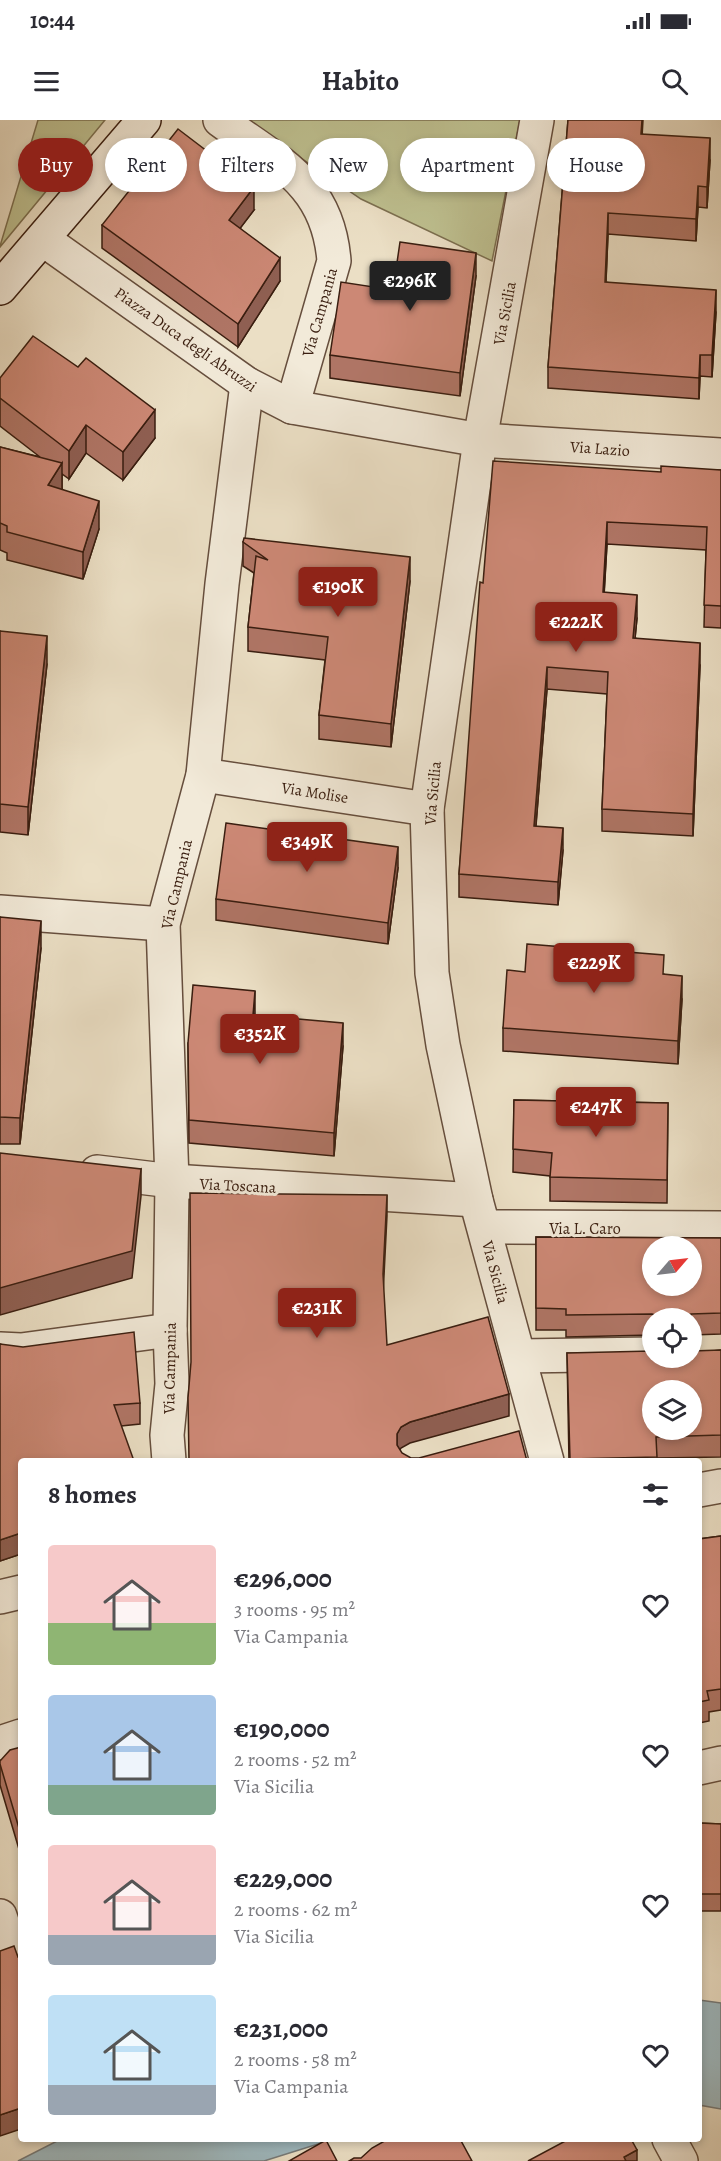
<!DOCTYPE html>
<meta charset="utf-8">
<style>
:root{--surface:#fff;--page:#f2f2f3;--text:#2b2b33;--muted:#7c7c81;--accent:#8f2418}
body{margin:0;font-family:Alegreya,serif;background:var(--page);color:var(--text);height:100vh;display:flex;flex-direction:column;font-size:22px;white-space:nowrap}
*{box-sizing:border-box;margin:0}
p{font-size:20px;color:var(--muted)}
.icon{flex:none;width:33px;height:33px;fill:none;stroke:currentColor;stroke-width:2;stroke-linecap:round;stroke-linejoin:round}
.map{position:relative;flex:1;overflow:hidden}
.details{position:absolute;left:18px;top:1338px;width:684px;height:684px;display:flex;flex-direction:column;background:var(--surface);border-radius:6px;box-shadow:0 3px 9px #0003}
.details>*{flex:none}
.top-card{position:absolute;left:18px;top:18px;width:686px;height:54px;display:flex;gap:12px}
.needle{width:39px;rotate:62deg}
.buttons{position:absolute;left:642px;top:1116px;display:grid;gap:12px}
.buttons a{display:grid;place-items:center;width:60px;height:60px;border-radius:50%;background:var(--surface);box-shadow:0 3px 9px #0003;font-size:30px}
.price{position:absolute;translate:-50% -51px;padding:0 14px;border-radius:6px;background:var(--accent);color:#fff;font-size:20px;line-height:39px;filter:drop-shadow(0 2px 3px #0008)}
.price::after{content:'';position:absolute;left:50%;top:36px;width:18px;height:14px;margin-left:-9px;background:inherit;clip-path:polygon(0 0,100% 0,50% 100%)}
.price.selected{background:#222;color:#fff}
ul{padding:0;list-style:none}
li{display:flex;align-items:center;gap:18px;height:150px;padding:0 30px}
li span{display:grid;place-items:center;flex:none;width:168px;height:120px;border-radius:6px;color:#555}
li>.icon{margin-inline-start:auto}
span .icon{width:72px;height:72px;fill:#fffc;stroke-width:1}
li b{font-size:26px}
h2{display:flex;justify-content:space-between;align-items:center;height:72px;padding:0 30px;font-size:26px}
.tag{padding:0 21px;border-radius:27px;background:var(--surface);box-shadow:0 3px 9px #0003;font-size:21px;line-height:54px}
.tag.selected{background:var(--accent);color:#fff}
.status{display:flex;justify-content:space-between;align-items:center;height:42px;padding:0 30px;background:var(--surface);direction:ltr}
.status svg{height:16px;fill:currentColor}
header{display:flex;justify-content:space-between;align-items:center;height:78px;padding:0 30px;background:var(--surface);font-size:27px;font-weight:700}
.map>svg:first-child{display:block}
.green{fill:#bec090;stroke:#7c6f50;stroke-width:1.5}
.water{fill:#9eb9c0;stroke:#767b7a;stroke-width:1.5}
.lines{fill:none;stroke-linecap:round;stroke-linejoin:round}
.minor-casing{stroke:#664e3d;stroke-width:36}
.secondary-casing{stroke:#3a1e10;stroke-width:36}
.minor{stroke:#f2ead9;stroke-width:33}
.secondary{stroke:#f2ead9;stroke-width:33}
.wall{fill:#af7565;stroke:#3a1e10;stroke-width:1.5}
.shaded-wall{fill:#8f5f52;stroke:#3a1e10;stroke-width:1.5}
.building{fill:#cc8875;stroke:#3a1e10;stroke-width:1.5;fill-rule:evenodd}
.labels{text-anchor:middle;stroke-width:6;stroke-linejoin:round;paint-order:stroke}
.street-label{font-size:16px;fill:#3a1e10;stroke:#f2ead9}
</style>
<div class="status"><b>10:44</b><svg viewBox="0 0 49 12"><path d="M0 12V9h3v3zM5 12V6h3v6zM10 12V3h3v9zM15 12V0h3v12zM26 1h20v11H26zM47 4h2v5h-2z"/></svg></div>
<header><svg class="icon" aria-label="menu" viewBox="0 0 24 24"><path d="M4 6h16M4 12h16M4 18h16"/></svg>Habito<svg class="icon" aria-label="search" viewBox="0 0 24 24"><circle cx="10" cy="10" r="6"/><path d="M15 15l6 6"/></svg></header>
<div class="map">
<svg width="721" height="2041" viewBox="0 0 721 2041">
<rect width="100%" height="100%" fill="#ebdfc5"/>
<filter id="stains"><feTurbulence type="fractalNoise" baseFrequency=".00333" numOctaves="4"/><feColorMatrix values="0 0 0 0 .2 0 0 0 0 .09 0 0 0 0 .02 0 0 0 .5 -.17"/></filter>
<radialGradient id="worn" r=".72"><stop offset=".6" stop-color="#630" stop-opacity="0"/><stop offset="1" stop-color="#630" stop-opacity=".3"/></radialGradient>
<g class="green">
<polygon points="38,0 105,0 0,127 0,126"/>
<polygon points="245,0 520,0 492,141 361,79"/>
</g>
<g class="water">
<polygon points="699,1880 721,1883 721,1989 699,1985"/>
<polygon points="61,2019 334,2019 264,2041 18,2041"/>
</g>
<g class="lines">
<defs>
<g id="minor">
<path d="M220 0C277 42 328 62 334 141L292 287"/>
<polyline points="537,0 480,320 427,689 432,853 443,925 476,1080 547,1341"/>
<polyline points="44,120 247,264 292,287 480,320 721,335"/>
<polyline points="203,655 427,689"/>
<polyline points="0,792 163,804"/>
<polyline points="97,1052 172,1061 476,1080"/>
<polyline points="484,1107 721,1108"/>
<polyline points="0,1229 21,1230 170,1210"/>
<polyline points="520,1236 652,1234"/>
<polyline points="169,1341 167,1315 172,1264 170,1210 172,1061 163,804 203,655 222,464 247,264"/>
<polyline points="699,1370 721,1366"/>
<polyline points="0,1477 21,1472"/>
<polyline points="0,1623 21,1616"/>
<polyline points="699,1648 721,1643"/>
<polyline points="0,1796 11,1828"/>
<polyline points="669,2019 681,2041"/>
</g>
<polyline id="secondary" points="0,168 144,0"/>
</defs>
<use href="#minor" class="minor-casing"/>
<use href="#secondary" class="secondary-casing"/>
<use href="#minor" class="minor"/>
<use href="#secondary" class="secondary"/>
</g>
<g class="wall">
<polygon points="568,0 642,14 710,40 707,88 698,87 696,121 608,114 606,162 716,192 712,257 700,256 699,279 548,268 548,247"/>
<polygon points="254,90 240,108 280,161 238,227 102,128 102,105"/>
<polygon points="476,156 460,276 330,258 330,235 393,170"/>
<polygon points="0,258 155,318 123,360 86,333 69,359 62,354 62,369 99,409 83,459 7,440 7,433 0,430 0,327 40,337 0,306"/>
<polygon points="721,350 721,508 704,507 706,430 607,424 604,473 637,498 635,518 700,545 693,716 602,711 602,689 607,574 547,569 536,706 563,730 558,785 459,777 459,754 483,463 661,352"/>
<polygon points="243,422 410,461 391,627 319,619 319,595 325,540 248,531 248,507 254,453 243,446"/>
<polygon points="0,511 47,544 28,715 0,712"/>
<polygon points="398,748 388,824 216,800 216,779"/>
<polygon points="0,797 41,828 20,1024 0,1024"/>
<polygon points="525,852 664,854 682,879 678,944 503,931 503,908"/>
<polygon points="255,895 343,926 334,1036 189,1023 188,923"/>
<polygon points="514,980 668,983 667,1083 550,1081 550,1056 513,1052"/>
<polygon points="536,1117 721,1118 721,1214 692,1215 692,1198 652,1198 652,1215 566,1217 566,1210 536,1210"/>
<polygon points="0,1224 140,1283 140,1304 121,1306 21,1341 21,1434 0,1441"/>
<polygon points="721,1230 721,1337 657,1338 657,1341 569,1341 567,1233 652,1238"/>
<polygon points="721,1416 721,1590 709,1592 709,1601 699,1603 699,1419"/>
<polygon points="21,1627 21,1736 0,1665 0,1641"/>
<polygon points="699,1703 721,1704 721,1791 699,1791"/>
</g>
<g class="shaded-wall">
<polygon points="642,0 643,0 641,35 641,14"/>
<polygon points="710,18 710,40 707,88 707,67"/>
<polygon points="698,66 698,87 696,121 696,99"/>
<polygon points="254,67 254,90 229,123 229,100"/>
<polygon points="608,93 608,114 605,183 605,162"/>
<polygon points="476,133 476,156 460,276 460,253"/>
<polygon points="280,138 280,161 238,227 238,204"/>
<polygon points="716,170 716,192 712,257 712,235"/>
<polygon points="700,235 700,256 699,279 699,258"/>
<polygon points="155,290 155,318 123,360 123,332"/>
<polygon points="86,305 86,333 69,359 69,331"/>
<polygon points="62,343 62,371 48,365"/>
<polygon points="99,381 99,409 83,459 83,432"/>
<polygon points="607,402 607,424 603,495 603,472"/>
<polygon points="410,437 410,461 391,627 391,604"/>
<polygon points="637,475 637,498 633,540 633,518"/>
<polygon points="47,516 47,544 28,715 28,687"/>
<polygon points="700,523 700,545 693,716 693,694"/>
<polygon points="547,547 547,569 534,728 534,706"/>
<polygon points="563,708 563,730 558,785 558,762"/>
<polygon points="398,727 398,748 388,824 388,803"/>
<polygon points="41,801 41,828 20,1024 20,998"/>
<polygon points="682,856 682,879 678,944 678,921"/>
<polygon points="255,871 255,894 253,895"/>
<polygon points="343,903 343,926 334,1036 334,1013"/>
<polygon points="141,1049 141,1076 132,1158 0,1195 0,1168"/>
<polygon points="387,1075 387,1096 383,1176 383,1154"/>
<polygon points="691,1194 691,1198 680,1198 682,1197"/>
<polygon points="509,1274 509,1296 410,1323 401,1328 397,1336 397,1314 401,1307 410,1302"/>
<polygon points="21,1413 21,1434 0,1441 0,1420"/>
<polygon points="21,1988 21,2009 0,2016 0,1995"/>
<polygon points="637,2030 637,2041 624,2041 624,2037"/>
</g>
<g class="building">
<polygon points="568,0 642,0 641,14 710,18 707,67 698,66 696,99 608,93 605,162 716,170 712,235 700,235 699,258 548,247"/>
<polygon points="178,9 254,67 229,100 280,138 238,204 102,105"/>
<polygon points="400,122 476,133 460,253 330,235 341,162 393,170"/>
<polygon points="33,216 78,247 86,238 155,290 123,332 86,305 69,331 0,278 0,258"/>
<polygon points="0,327 62,343 48,365 99,381 83,432 7,412 7,406 0,403"/>
<polygon points="493,341 661,352 661,346 721,350 721,486 704,485 707,407 607,402 603,472 637,475 633,518 700,523 693,694 602,689 608,552 547,547 534,706 563,708 558,762 459,754 480,462 483,463"/>
<polygon points="244,418 410,437 391,604 319,595 328,517 248,507 256,436 268,440 243,422"/>
<polygon points="0,511 47,516 28,687 0,684"/>
<polygon points="226,703 398,727 388,803 216,779"/>
<polygon points="0,797 41,801 20,998 0,997"/>
<polygon points="527,824 664,835 663,854 682,856 678,921 503,908 507,850 525,852"/>
<polygon points="193,865 255,871 253,895 343,903 334,1013 189,1000 188,923"/>
<polygon points="514,980 668,983 667,1060 550,1057 552,1033 513,1029"/>
<polygon points="0,1033 141,1049 132,1131 0,1168"/>
<polygon points="190,1073 387,1075 383,1154 387,1225 488,1197 509,1274 410,1302 401,1307 397,1314 397,1325 402,1333 411,1338 419,1338 519,1311 527,1341 189,1341 188,1278 191,1242"/>
<path d="M536 1117 721 1118V1193L691 1194 682 1197 680 1198H663L662 1197 652 1194 566 1195V1189L536 1188ZM652 1126H692V1166H652Z"/>
<polygon points="134,1212 140,1283 114,1285 134,1341 21,1341 21,1413 0,1420 0,1224 23,1227"/>
<path d="M721 1230V1315L656 1317 657 1337 570 1339 567 1233 652 1231V1238H692V1231ZM652 1270H692V1310H652Z"/>
<polygon points="721,1416 721,1569 707,1571 709,1580 699,1582 699,1419"/>
<polygon points="21,1627 21,1715 0,1644 0,1641 10,1630"/>
<polygon points="699,1703 721,1704 721,1774 699,1774"/>
<polygon points="14,1826 18,1837 21,1836 21,1988 0,1995 0,1831"/>
<polygon points="388,2019 460,2019 472,2041 349,2041 354,2038 361,2038 372,2028"/>
<polygon points="569,2019 631,2019 637,2030 624,2037 626,2041 528,2041"/>
<polygon points="326,2020 337,2041 289,2041"/>
</g>
<g class="labels">
<g class="street-label">
<text transform="translate(319 192) rotate(-74)" y="6">Via Campania</text>
<text transform="translate(504 193) rotate(-79)" y="6">Via Sicilia</text>
<text transform="translate(186 219) rotate(35)" y="6">Piazza Duca degli Abruzzi</text>
<text transform="translate(600 328) rotate(4)" y="6">Via Lazio</text>
<text transform="translate(315 672) rotate(9)" y="6">Via Molise</text>
<text transform="translate(432 673) rotate(-85)" y="6">Via Sicilia</text>
<text transform="translate(176 764) rotate(-77)" y="6">Via Campania</text>
<text transform="translate(238 1065) rotate(3)" y="6">Via Toscana</text>
<text x="585" y="1114">Via L. Caro</text>
<text transform="translate(496 1152) rotate(75)" y="6">Via Sicilia</text>
<text transform="translate(169 1248) rotate(-89)" y="6">Via Campania</text>
</g>
</g>
<rect width="100%" height="100%" filter="url(#stains)"/>
<rect width="100%" height="100%" fill="url(#worn)"/>
</svg>
<div class="buttons">
<a><svg class="needle" viewBox="-14 -14 28 28"><path d="M0-13l5 13h-10z" fill="#e53935"/><path d="M0 13l5-13h-10z" fill="#7c7c81"/></svg></a>
<a><svg class="icon" aria-label="locate" viewBox="0 0 24 24"><circle cx="12" cy="12" r="6"/><path d="M12 2v4M12 18v4M2 12h4M18 12h4"/></svg></a>
<a><svg class="icon" aria-label="layers" viewBox="0 0 24 24"><path d="M12 4l9 5-9 5-9-5zM3 14l9 5 9-5"/></svg></a>
</div>
<b class="price selected" style="left:410px;top:192px">€296K</b>
<b class="price" style="left:338px;top:498px">€190K</b>
<b class="price" style="left:576px;top:533px">€222K</b>
<b class="price" style="left:307px;top:753px">€349K</b>
<b class="price" style="left:594px;top:874px">€229K</b>
<b class="price" style="left:260px;top:945px">€352K</b>
<b class="price" style="left:596px;top:1018px">€247K</b>
<b class="price" style="left:317px;top:1219px">€231K</b>
<div class="top-card">
<a class="tag selected">Buy</a>
<a class="tag">Rent</a>
<a class="tag">Filters</a>
<a class="tag">New</a>
<a class="tag">Apartment</a>
<a class="tag">House</a>
</div>
<section class="details">
<h2>8 homes<svg class="icon" aria-label="filters" viewBox="0 0 24 24"><path d="M4 7h16M4 17h16"/><circle cx="9" cy="7" r="2"/><circle cx="15" cy="17" r="2"/></svg></h2>
<ul>
<li><span style="background:linear-gradient(#f6c9c9 65%,#8fb573 0)"><svg class="icon" aria-label="home" viewBox="0 0 24 24"><path d="M3 11l9-7 9 7M6 9v11h12V9"/></svg></span><div><b>€296,000</b><p>3 rooms · 95 m²</p><p>Via Campania</p></div><svg class="icon" aria-label="heart" viewBox="0 0 24 24"><path d="M12 20l-8-8c-3-5 5-10 8-4 3-6 11-1 8 4z"/></svg></li>
<li><span style="background:linear-gradient(#a9c7e8 75%,#7fa58c 0)"><svg class="icon" aria-label="home" viewBox="0 0 24 24"><path d="M3 11l9-7 9 7M6 9v11h12V9"/></svg></span><div><b>€190,000</b><p>2 rooms · 52 m²</p><p>Via Sicilia</p></div><svg class="icon" aria-label="heart" viewBox="0 0 24 24"><path d="M12 20l-8-8c-3-5 5-10 8-4 3-6 11-1 8 4z"/></svg></li>
<li><span style="background:linear-gradient(#f6c9c9 75%,#9aa5b1 0)"><svg class="icon" aria-label="home" viewBox="0 0 24 24"><path d="M3 11l9-7 9 7M6 9v11h12V9"/></svg></span><div><b>€229,000</b><p>2 rooms · 62 m²</p><p>Via Sicilia</p></div><svg class="icon" aria-label="heart" viewBox="0 0 24 24"><path d="M12 20l-8-8c-3-5 5-10 8-4 3-6 11-1 8 4z"/></svg></li>
<li><span style="background:linear-gradient(#bfe0f5 75%,#9aa5b1 0)"><svg class="icon" aria-label="home" viewBox="0 0 24 24"><path d="M3 11l9-7 9 7M6 9v11h12V9"/></svg></span><div><b>€231,000</b><p>2 rooms · 58 m²</p><p>Via Campania</p></div><svg class="icon" aria-label="heart" viewBox="0 0 24 24"><path d="M12 20l-8-8c-3-5 5-10 8-4 3-6 11-1 8 4z"/></svg></li>
</ul>
</section>
</div>
